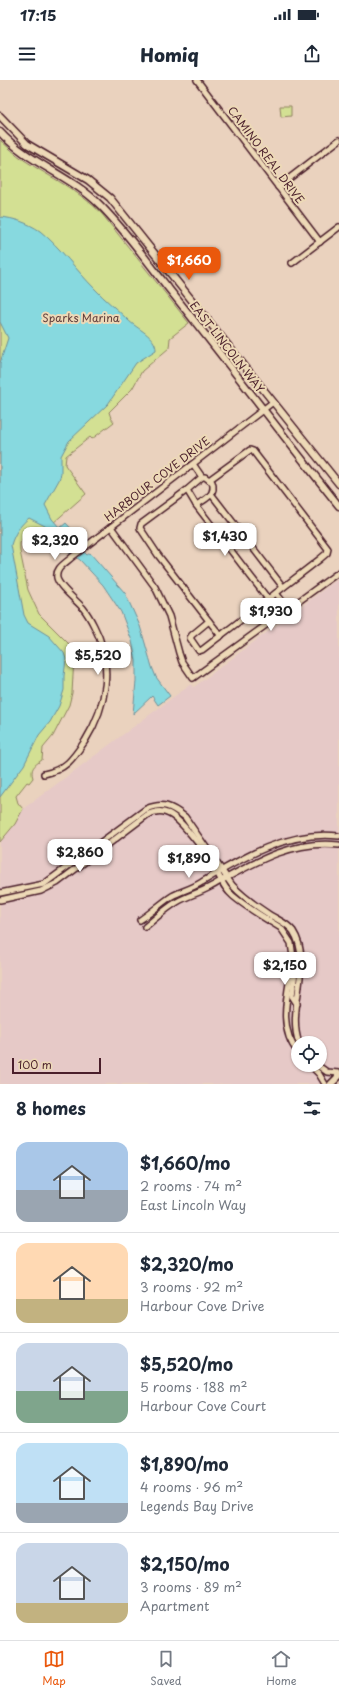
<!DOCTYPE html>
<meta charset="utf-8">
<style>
:root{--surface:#fff;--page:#f6f6f7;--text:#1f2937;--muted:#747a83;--line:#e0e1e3;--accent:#ea580c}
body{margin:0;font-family:"Playpen Sans",sans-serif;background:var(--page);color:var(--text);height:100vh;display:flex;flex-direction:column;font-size:15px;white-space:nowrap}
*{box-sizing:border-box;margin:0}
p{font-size:13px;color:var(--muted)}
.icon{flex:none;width:22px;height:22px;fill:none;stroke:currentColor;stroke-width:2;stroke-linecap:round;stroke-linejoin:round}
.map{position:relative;height:1004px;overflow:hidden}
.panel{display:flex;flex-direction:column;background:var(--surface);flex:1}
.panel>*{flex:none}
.buttons{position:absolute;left:291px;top:956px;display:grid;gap:8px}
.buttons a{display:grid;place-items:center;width:36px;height:36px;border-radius:50%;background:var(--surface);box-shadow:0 1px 3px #0004;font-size:20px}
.scale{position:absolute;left:12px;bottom:10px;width:89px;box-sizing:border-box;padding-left:4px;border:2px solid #4a1f2b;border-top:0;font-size:11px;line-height:14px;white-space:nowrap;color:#4a1f2b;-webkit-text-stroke:3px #edd9b7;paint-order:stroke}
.price{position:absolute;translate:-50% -34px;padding:0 9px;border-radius:8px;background:#fff;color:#222;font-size:13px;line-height:26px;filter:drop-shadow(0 1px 2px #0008)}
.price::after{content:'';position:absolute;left:50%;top:24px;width:12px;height:9px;margin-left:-6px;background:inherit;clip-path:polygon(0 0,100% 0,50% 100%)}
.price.active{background:var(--accent);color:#fff}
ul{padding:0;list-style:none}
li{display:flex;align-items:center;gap:12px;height:100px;padding:0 16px}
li+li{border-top:1px solid var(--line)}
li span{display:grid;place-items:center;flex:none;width:112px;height:80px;border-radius:12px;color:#555}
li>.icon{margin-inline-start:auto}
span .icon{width:48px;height:48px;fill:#fffc;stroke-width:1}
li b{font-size:17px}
h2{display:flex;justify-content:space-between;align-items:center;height:48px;padding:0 16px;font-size:17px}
.status{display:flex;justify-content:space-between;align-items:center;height:28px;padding:0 20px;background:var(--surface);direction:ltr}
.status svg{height:11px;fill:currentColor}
header{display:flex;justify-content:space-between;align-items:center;height:52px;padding:0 16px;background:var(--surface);font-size:18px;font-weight:800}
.dock{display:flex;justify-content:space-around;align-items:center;height:56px;border-top:1px solid var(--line);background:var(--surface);font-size:11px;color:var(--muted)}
.dock a{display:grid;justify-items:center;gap:2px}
.dock .active{color:var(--accent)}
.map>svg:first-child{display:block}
.built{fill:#e6c9c7;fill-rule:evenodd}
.green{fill:#d3e093;stroke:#8e805f}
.water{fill:#87d9df;stroke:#6f8f97}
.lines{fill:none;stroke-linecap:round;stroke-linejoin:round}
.minor-casing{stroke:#4a1f2b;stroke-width:8}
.tertiary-casing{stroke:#4a1f2b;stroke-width:9}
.minor{stroke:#edd9b7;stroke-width:5}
.tertiary{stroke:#edd9b7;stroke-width:6}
.labels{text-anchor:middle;stroke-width:4;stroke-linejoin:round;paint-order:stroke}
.street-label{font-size:11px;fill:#4a1f2b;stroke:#edd9b7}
.park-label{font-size:11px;fill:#5f3c3b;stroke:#edd9b7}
</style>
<div class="status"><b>17:15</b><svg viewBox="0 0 49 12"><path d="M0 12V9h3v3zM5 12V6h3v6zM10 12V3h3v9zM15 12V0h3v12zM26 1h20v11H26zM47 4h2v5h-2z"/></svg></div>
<header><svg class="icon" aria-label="menu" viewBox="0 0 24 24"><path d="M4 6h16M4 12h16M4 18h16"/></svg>Homiq<svg class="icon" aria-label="share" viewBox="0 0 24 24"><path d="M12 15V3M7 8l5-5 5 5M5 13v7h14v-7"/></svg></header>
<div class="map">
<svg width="339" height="1004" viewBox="0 0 339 1004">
<rect width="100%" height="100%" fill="#ead2be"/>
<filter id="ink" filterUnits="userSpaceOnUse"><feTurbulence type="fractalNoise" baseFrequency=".025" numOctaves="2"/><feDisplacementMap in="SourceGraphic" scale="8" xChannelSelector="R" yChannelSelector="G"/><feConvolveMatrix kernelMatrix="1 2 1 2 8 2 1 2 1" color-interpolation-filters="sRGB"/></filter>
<g filter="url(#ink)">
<path class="built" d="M339 498V1004H0V763L15 744 23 729 191 604 194 607ZM298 963H320V985H298Z"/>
<g class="green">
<polygon points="280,26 291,26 291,36 281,37"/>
<path d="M0 60C8 67 15 74 24 80 51 98 79 110 102 134L189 243 170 258 169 268 142 291 132 309 109 332 111 338 114 342 92 359 90 357 66 376 65 385 86 414 44 451 37 447 29 448 20 463V471L28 510 39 534 69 564 74 578 72 613 69 625 53 656 43 668 42 680C34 685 30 689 33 698L29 703 27 702 16 716 18 723 23 729 15 744 0 762Z"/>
</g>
<path class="water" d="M0 137C14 138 28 143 40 151 61 168 76 190 95 209 105 220 117 229 128 240 137 249 156 256 156 270L136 283 108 324 69 361 61 376V394L59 400 45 425 52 439 60 448 66 443 77 455 72 460 87 475 90 473 125 513 140 546 152 587 156 597 170 616 158 625 152 616 133 634 136 601V581L132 561 121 532 103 505 80 480 67 471 45 446 29 438C21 444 14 454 11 465L24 535 28 543 49 556 64 573 66 579 64 596V610L59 626 50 642 39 655 24 685 0 717V283L8 258 0 242Z"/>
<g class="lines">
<defs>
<g id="minor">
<polyline points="197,0 320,162"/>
<polyline points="278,107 339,60"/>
<polyline points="292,183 339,147"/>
<path d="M193 384 202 397 187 410 196 425C205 420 217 414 212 402L205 397H202"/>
<polyline points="187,410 141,444 140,448 158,475 209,541 192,555 190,558 199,571 202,570 320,479 327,473 328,469 253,371 250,370 209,400"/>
<polyline points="212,415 283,507"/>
<polyline points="196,425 268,519"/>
<polyline points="111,447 155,507 169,536 179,573 182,582 193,598 339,492"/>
<polyline points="276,513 288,529"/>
<polyline points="209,541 221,556"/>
<path d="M44 694C66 689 72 680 85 661 107 626 114 584 94 546 91 540 87 533 83 528 76 520 59 507 57 498 55 488 66 483 72 477L273 322"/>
<path d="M0 813 44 804 146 729C163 722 171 726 185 737L232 805C243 817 256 826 270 835 278 840 287 843 293 851 314 883 286 929 299 963"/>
<path d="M0 820 41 811 57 803 147 735C153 732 160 730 167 733 179 736 205 772 212 783 219 794 222 807 233 816 247 828 265 838 281 848L291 863 295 892 292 916 297 924"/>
<path d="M140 840C151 833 161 823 172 816 182 811 193 808 202 802 243 777 289 750 339 756"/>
<path d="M145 847C155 839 165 829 177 822 187 816 199 813 210 807 250 785 291 759 339 765"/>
<path d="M292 885C288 913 277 948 298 972"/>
<polyline points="310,985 319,994 325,1004"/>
<polyline points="317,985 327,992 339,993"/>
</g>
<g id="tertiary">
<polyline points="0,36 27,64 88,100 110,118 339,404"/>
<path d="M0 52C28 83 70 95 100 125 127 152 149 184 173 214 229 284 283 356 339 426"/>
<polyline points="331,1004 339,996"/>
</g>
</defs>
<use href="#minor" class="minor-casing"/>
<use href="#tertiary" class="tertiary-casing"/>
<use href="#minor" class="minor"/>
<use href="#tertiary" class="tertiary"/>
</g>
</g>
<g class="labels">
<g class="street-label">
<text transform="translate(266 75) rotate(53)" y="4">CAMINO REAL DRIVE</text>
<text transform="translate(227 267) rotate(52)" y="4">EAST LINCOLN WAY</text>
<text transform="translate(157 399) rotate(-38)" y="4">HARBOUR COVE DRIVE</text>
</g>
<g class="park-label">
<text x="81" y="242">Sparks Marina</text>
</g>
</g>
</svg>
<div class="buttons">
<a><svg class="icon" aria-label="locate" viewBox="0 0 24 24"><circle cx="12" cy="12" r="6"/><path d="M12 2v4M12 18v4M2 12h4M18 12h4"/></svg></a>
</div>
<div class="scale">100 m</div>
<b class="price active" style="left:189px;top:201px">$1,660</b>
<b class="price" style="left:225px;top:477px">$1,430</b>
<b class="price" style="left:55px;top:481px">$2,320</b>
<b class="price" style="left:271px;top:552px">$1,930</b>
<b class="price" style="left:98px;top:596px">$5,520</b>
<b class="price" style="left:80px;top:793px">$2,860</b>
<b class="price" style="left:189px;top:799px">$1,890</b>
<b class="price" style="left:285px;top:906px">$2,150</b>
</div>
<section class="panel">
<h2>8 homes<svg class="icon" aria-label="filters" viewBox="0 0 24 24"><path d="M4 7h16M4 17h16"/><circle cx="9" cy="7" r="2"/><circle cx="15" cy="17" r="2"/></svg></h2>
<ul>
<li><span style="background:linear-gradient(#a9c7e8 60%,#9aa5b1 0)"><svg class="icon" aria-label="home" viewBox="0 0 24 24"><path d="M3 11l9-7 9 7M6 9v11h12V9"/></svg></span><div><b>$1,660/mo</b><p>2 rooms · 74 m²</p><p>East Lincoln Way</p></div></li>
<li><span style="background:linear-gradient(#ffd9b3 70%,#c2b280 0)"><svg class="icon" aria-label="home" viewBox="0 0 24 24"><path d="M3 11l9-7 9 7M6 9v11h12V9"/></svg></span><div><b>$2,320/mo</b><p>3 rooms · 92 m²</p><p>Harbour Cove Drive</p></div></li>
<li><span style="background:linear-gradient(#c9d6e8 60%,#7fa58c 0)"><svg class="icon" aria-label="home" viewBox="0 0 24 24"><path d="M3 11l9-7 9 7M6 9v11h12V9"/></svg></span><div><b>$5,520/mo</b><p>5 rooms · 188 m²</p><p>Harbour Cove Court</p></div></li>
<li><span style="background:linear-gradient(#bfe0f5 75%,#9aa5b1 0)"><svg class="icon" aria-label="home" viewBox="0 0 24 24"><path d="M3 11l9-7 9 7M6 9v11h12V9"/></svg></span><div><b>$1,890/mo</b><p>4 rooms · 96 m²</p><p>Legends Bay Drive</p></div></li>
<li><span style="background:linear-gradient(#c9d6e8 75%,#c2b280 0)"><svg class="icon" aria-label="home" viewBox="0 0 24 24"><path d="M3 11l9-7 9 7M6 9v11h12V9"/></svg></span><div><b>$2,150/mo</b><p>3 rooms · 89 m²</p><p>Apartment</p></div></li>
</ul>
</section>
<nav class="dock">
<a class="active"><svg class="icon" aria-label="map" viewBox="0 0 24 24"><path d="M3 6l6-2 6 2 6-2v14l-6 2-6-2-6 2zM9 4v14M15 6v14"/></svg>Map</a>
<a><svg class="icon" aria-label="saved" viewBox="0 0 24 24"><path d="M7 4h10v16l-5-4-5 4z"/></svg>Saved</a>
<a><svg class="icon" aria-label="home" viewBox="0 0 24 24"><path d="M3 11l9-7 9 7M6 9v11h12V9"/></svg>Home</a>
</nav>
